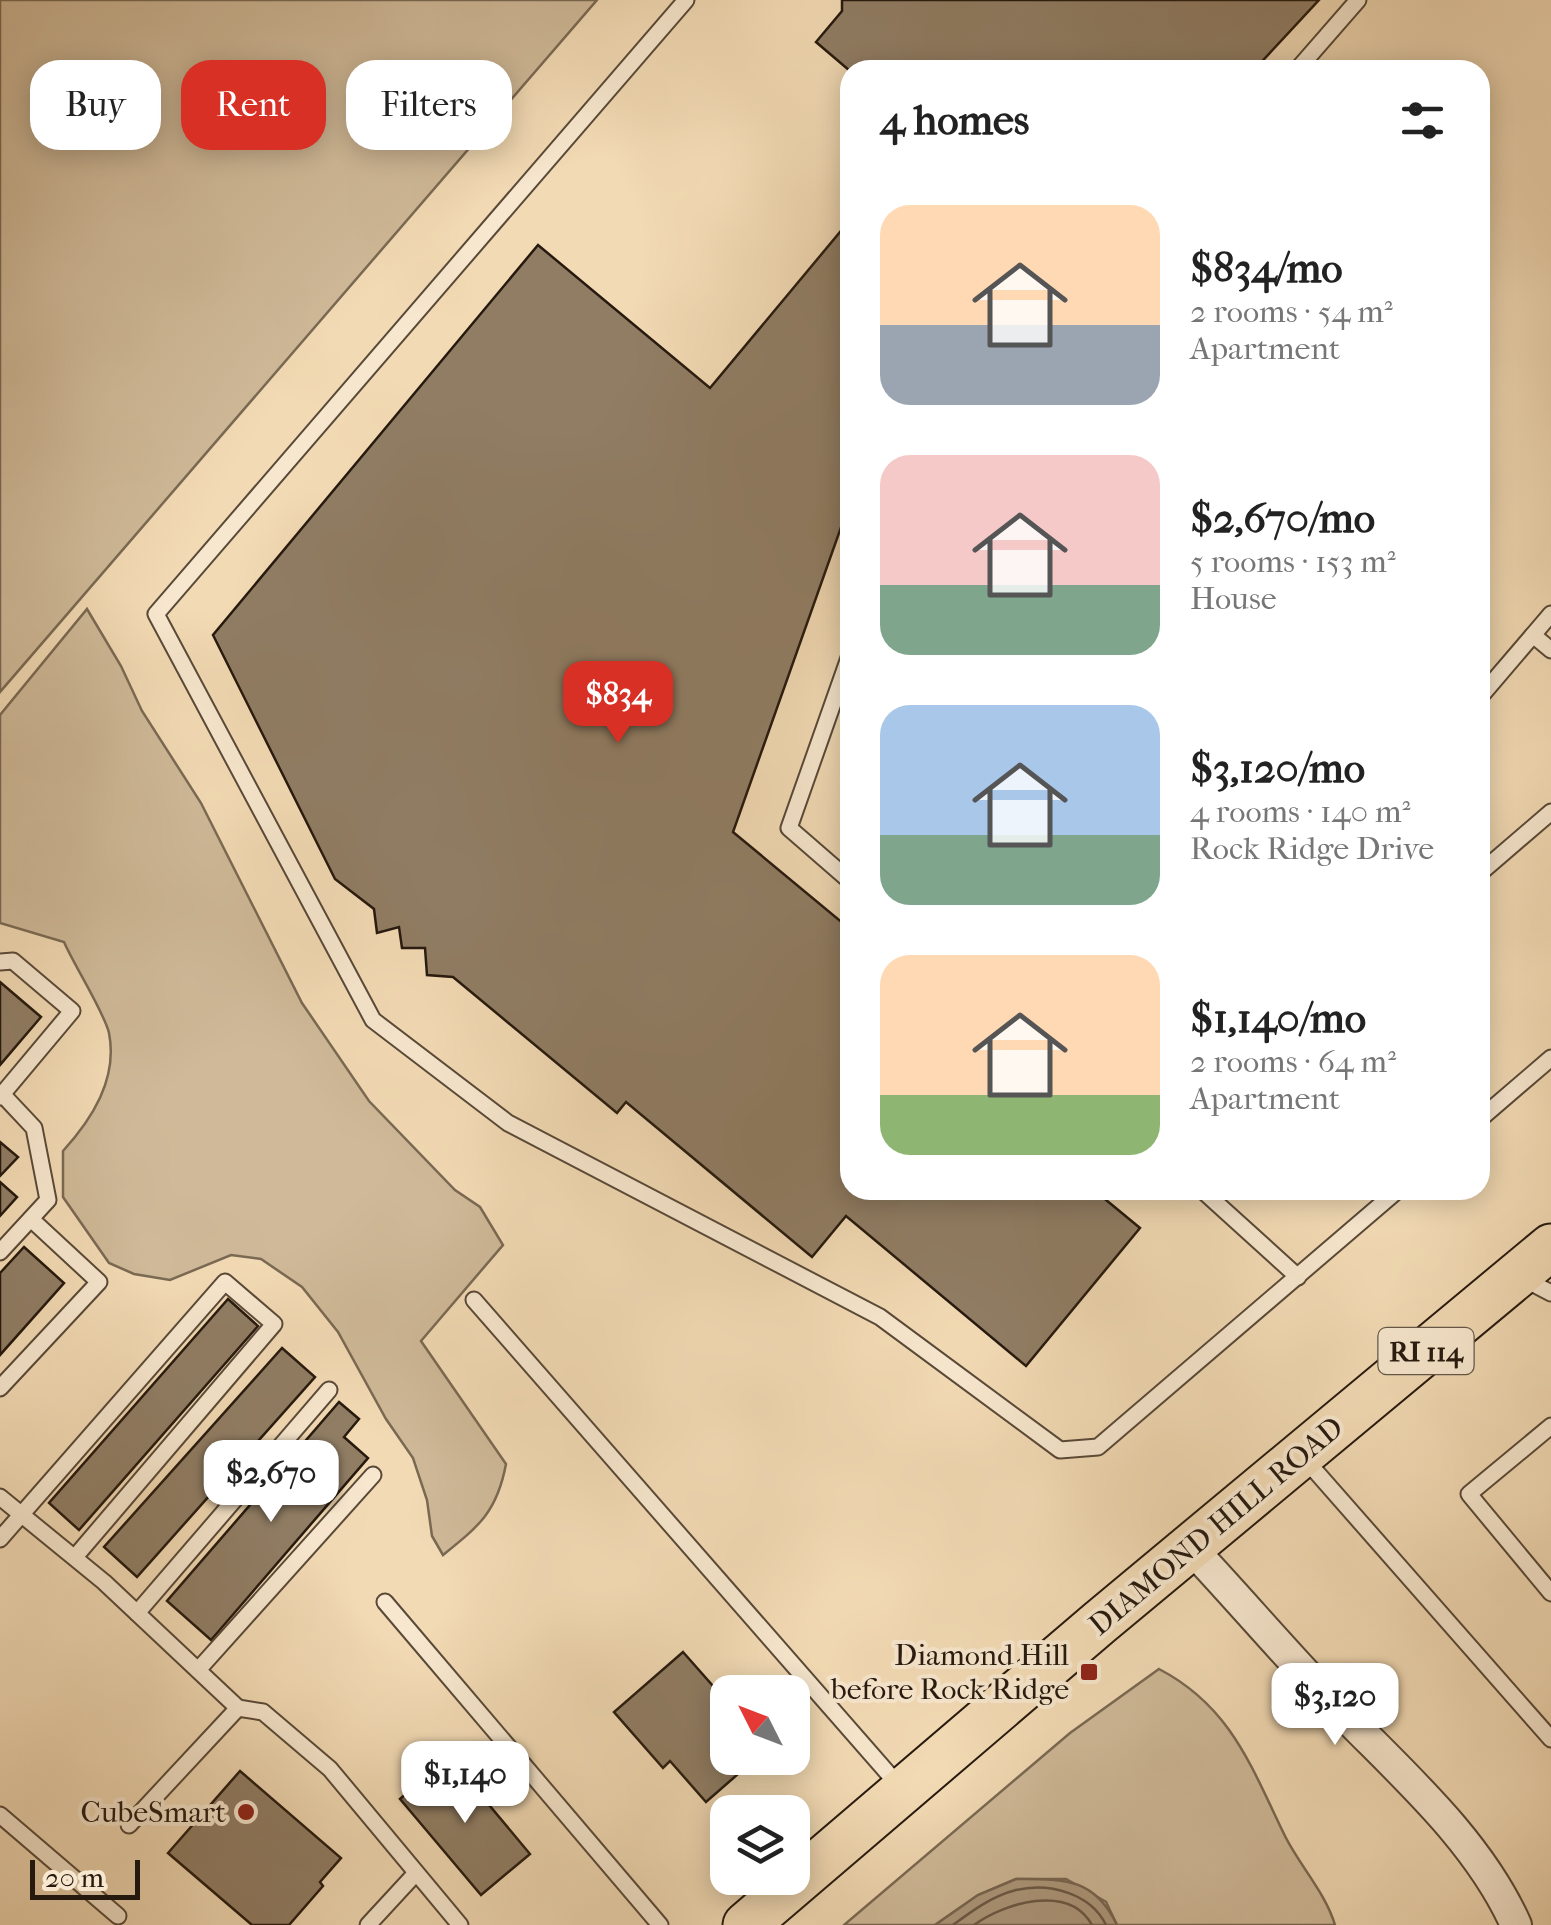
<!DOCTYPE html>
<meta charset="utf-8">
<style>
:root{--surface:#fff;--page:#f2f2f2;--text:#222;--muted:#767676;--accent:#d93025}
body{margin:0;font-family:"IM FELL French Canon",serif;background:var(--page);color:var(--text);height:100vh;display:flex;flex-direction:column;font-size:38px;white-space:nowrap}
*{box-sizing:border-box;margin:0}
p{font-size:32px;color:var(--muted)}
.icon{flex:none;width:55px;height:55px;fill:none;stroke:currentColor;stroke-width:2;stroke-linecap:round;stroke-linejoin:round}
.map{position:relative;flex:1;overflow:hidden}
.side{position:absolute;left:840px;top:60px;width:650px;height:1140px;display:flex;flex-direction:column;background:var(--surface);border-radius:30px;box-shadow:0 5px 25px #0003}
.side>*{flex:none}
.banner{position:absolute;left:30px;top:60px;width:660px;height:90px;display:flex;gap:20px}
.needle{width:65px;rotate:312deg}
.tools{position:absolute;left:710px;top:1675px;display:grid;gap:20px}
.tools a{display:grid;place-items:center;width:100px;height:100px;border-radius:20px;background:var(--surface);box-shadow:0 5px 25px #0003;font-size:50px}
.scale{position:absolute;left:30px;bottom:25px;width:110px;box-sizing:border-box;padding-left:10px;border:5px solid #26190e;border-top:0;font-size:28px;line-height:35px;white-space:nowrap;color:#26190e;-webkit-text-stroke:8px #f7e7ce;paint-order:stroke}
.price{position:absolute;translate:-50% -85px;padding:0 22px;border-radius:20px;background:#fff;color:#222;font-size:32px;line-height:65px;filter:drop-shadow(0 2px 5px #0008)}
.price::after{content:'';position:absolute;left:50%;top:60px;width:30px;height:22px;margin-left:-15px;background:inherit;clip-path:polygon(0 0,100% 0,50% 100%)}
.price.selected{background:var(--accent);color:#fff}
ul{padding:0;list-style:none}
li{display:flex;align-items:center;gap:30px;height:250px;padding:0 40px}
li span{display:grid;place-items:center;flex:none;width:280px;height:200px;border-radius:30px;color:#555}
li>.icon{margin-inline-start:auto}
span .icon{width:120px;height:120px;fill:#fffc;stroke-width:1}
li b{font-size:42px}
h2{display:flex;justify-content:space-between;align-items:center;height:120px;padding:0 40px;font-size:42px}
.tag{padding:0 35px;border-radius:30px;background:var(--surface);box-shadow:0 5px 25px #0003;font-size:35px;line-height:90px}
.tag.selected{background:var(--accent);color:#fff}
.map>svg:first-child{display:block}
.green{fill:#cfb998;stroke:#7a6953;stroke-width:2.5}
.water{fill:#ad987c;stroke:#776550;stroke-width:2.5}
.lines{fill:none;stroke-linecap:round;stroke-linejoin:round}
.shore{stroke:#6a5845;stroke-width:2.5}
.building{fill:#907d64;stroke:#26190e;stroke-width:2.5}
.lane-casing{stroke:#594938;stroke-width:19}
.street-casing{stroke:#594938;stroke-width:34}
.primary-casing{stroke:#26190e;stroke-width:49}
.lane{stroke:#f7e7ce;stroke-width:15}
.street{stroke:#f7e7ce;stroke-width:30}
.primary{stroke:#f2dab4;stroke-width:45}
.poi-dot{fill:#8f2418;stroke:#f7e7ce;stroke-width:4}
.labels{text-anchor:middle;stroke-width:8;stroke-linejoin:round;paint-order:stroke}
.shield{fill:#f7e7ce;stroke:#655748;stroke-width:2.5}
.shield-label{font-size:28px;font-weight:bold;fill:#26190e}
.street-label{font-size:30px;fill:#26190e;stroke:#f7e7ce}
.poi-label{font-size:30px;fill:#26190e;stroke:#f7e7ce;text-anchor:end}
</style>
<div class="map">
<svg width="1551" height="1925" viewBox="0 0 1551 1925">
<rect width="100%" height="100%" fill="#f2dab4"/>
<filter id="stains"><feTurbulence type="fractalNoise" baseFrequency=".002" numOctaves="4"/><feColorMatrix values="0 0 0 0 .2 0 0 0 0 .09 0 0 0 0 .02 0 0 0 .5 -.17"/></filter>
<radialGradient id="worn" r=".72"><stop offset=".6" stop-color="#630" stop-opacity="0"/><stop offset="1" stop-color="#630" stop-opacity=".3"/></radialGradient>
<g class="green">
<polygon points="0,0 597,0 0,692"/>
<path d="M87 609 121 666 142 711 201 803 302 1003 369 1101 455 1190 480 1207 503 1245 421 1341 506 1464C497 1512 479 1526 443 1555L432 1536 427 1500 413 1458 386 1419 338 1332 302 1287 261 1259 231 1255 170 1280 134 1274 109 1263 63 1197V1151C92 1119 118 1079 109 1033 105 1014 74 965 64 942L0 923V715Z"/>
<path d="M1159 1669C1232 1707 1252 1769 1286 1838 1301 1867 1326 1894 1335 1925H1117L1106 1902 1066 1879H1016L978 1895 935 1925H844L1070 1733Z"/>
</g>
<path class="water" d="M1016 1879C1063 1879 1094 1877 1117 1925H935L978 1895Z"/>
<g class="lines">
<g class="shore">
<path d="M953 1925C972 1911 992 1896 1016 1890 1050 1882 1091 1894 1106 1925"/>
<path d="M974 1925C1004 1903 1069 1883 1092 1925"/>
</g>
</g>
<g class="building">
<polygon points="842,0 1319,0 1254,70 850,71 816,42 842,11"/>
<polygon points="850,220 850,502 733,832 850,929 850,1190 1094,1190 1140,1228 1026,1366 846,1216 812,1257 626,1102 617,1113 453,977 427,975 425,948 402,948 399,927 377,933 374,909 335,879 213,635 538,245 710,388"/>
<polygon points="0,982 41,1017 0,1065"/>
<polygon points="0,1142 18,1157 0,1176"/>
<polygon points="0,1182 17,1197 0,1216"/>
<polygon points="24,1247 64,1283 0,1355 0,1273"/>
<polygon points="228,1299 258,1326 79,1530 49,1503"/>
<polygon points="282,1348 315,1377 137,1577 104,1547"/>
<polygon points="339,1402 359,1419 344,1437 368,1458 211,1640 167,1601"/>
<polygon points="683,1652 728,1703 728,1707 717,1717 728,1729 728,1758 754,1760 706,1802 670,1761 663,1768 614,1712"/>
<polygon points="449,1757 530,1854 481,1895 400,1799"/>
<polygon points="240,1771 341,1858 320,1882 323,1886 289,1925 252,1925 168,1853"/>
</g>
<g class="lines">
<defs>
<g id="lane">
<polyline points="686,0 156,614 373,1020 508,1123 880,1317 1060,1450 1098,1447 1398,1190"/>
<polyline points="1297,70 1358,0"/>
<polyline points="1533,635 1551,650"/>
<polyline points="850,655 789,828 850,881"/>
<polyline points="1480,697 1551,614"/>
<polyline points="1480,873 1551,812"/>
<polyline points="0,962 13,961 72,1011 0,1097"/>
<polyline points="1480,1119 1551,1058"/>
<polyline points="1202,1190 1298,1277"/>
<polyline points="0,1252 48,1200 34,1128 2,1094"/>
<polyline points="1524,1279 1551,1293"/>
<polyline points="474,1300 900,1787"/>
<polyline points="0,1388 99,1282 31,1219"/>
<polyline points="1551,1426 1469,1494 1551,1593"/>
<polyline points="1304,1458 1551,1739"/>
<polyline points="0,1497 104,1582 238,1708"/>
<polyline points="0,1539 225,1282 274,1324 75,1557"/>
<polyline points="385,1602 660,1925"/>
<polyline points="137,1613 329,1390"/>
<polyline points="198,1670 373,1475"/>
<polyline points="0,1815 118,1916"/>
<polyline points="129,1825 238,1708 263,1712 330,1769 460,1925"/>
<polyline points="368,1925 416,1873"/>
</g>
<path id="street" d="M1191 1548C1238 1598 1283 1651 1331 1701 1396 1769 1477 1837 1516 1925"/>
<polyline id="primary" points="746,1925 1099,1623 1551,1247"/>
</defs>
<use href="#lane" class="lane-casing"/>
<use href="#street" class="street-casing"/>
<use href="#primary" class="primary-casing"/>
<use href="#lane" class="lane"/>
<use href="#street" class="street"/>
<use href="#primary" class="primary"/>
</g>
<g class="poi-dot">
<rect x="1079" y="1662" width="20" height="20" rx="5"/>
<circle cx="246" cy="1812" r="10"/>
</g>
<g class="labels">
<rect class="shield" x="1378.5" y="1328" width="95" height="46" rx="8"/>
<g class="shield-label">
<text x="1426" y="1361">RI 114</text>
</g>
<g class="street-label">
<text transform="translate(1216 1526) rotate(-40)" y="10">DIAMOND HILL ROAD</text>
</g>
<g class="poi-label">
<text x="1069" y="1665">Diamond Hill<tspan x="1069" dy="34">before Rock Ridge</tspan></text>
<text x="226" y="1822">CubeSmart</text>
</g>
</g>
<rect width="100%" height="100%" filter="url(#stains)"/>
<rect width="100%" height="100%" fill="url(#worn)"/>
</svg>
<div class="tools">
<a><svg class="needle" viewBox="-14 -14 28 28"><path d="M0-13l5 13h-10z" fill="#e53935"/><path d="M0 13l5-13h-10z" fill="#767676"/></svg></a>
<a><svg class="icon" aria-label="layers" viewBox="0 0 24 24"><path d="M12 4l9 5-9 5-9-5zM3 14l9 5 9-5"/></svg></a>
</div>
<div class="scale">20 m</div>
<b class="price selected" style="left:618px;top:746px">$834</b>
<b class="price" style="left:271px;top:1525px">$2,670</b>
<b class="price" style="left:1335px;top:1748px">$3,120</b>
<b class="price" style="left:465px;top:1826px">$1,140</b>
<div class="banner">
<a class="tag">Buy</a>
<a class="tag selected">Rent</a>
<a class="tag">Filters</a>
</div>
<section class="side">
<h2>4 homes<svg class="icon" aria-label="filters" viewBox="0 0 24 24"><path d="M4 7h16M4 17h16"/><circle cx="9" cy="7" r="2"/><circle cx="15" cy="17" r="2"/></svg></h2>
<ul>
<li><span style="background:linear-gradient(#ffd9b3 60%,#9aa5b1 0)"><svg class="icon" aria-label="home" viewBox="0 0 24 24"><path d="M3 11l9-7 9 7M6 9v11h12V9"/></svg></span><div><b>$834/mo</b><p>2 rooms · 54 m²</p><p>Apartment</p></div></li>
<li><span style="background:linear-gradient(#f6c9c9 65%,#7fa58c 0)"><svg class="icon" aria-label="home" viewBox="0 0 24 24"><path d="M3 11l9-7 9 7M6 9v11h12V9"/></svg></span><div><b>$2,670/mo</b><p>5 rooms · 153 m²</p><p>House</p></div></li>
<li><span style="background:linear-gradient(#a9c7e8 65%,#7fa58c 0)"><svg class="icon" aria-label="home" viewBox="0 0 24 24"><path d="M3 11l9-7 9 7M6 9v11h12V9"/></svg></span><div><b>$3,120/mo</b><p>4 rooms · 140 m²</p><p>Rock Ridge Drive</p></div></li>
<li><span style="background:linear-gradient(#ffd9b3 70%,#8fb573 0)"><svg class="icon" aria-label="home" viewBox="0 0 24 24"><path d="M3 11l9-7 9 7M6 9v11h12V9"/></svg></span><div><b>$1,140/mo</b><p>2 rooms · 64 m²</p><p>Apartment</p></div></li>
</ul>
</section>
</div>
